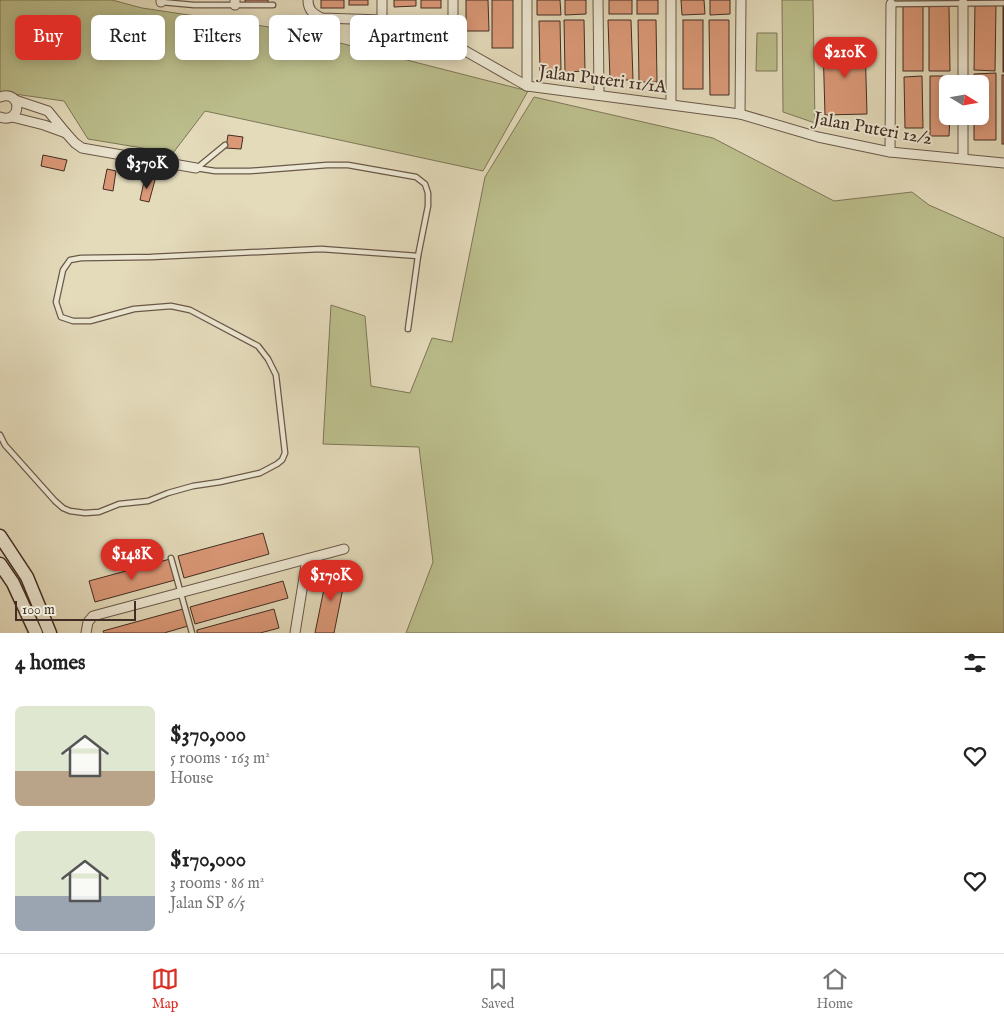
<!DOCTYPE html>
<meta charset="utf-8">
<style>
:root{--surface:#fff;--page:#f2f2f2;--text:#222;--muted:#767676;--line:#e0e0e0;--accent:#d93025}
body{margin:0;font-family:"IM FELL English",serif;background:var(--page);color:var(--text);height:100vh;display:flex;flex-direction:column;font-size:19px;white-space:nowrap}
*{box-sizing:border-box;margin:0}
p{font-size:16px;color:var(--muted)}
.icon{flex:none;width:28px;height:28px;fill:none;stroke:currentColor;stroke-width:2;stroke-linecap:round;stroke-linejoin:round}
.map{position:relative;height:633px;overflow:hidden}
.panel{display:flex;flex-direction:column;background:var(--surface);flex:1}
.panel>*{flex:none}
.guide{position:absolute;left:15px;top:15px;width:500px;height:45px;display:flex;gap:10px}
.needle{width:32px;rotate:101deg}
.tools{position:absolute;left:939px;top:75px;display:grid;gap:10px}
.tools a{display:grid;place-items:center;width:50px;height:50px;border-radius:8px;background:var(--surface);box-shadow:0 2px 12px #0003;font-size:25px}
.scale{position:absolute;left:15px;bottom:12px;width:121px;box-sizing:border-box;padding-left:5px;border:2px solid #422d24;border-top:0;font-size:14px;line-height:18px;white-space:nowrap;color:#422d24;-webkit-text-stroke:4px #ede8d3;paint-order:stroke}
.price{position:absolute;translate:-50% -42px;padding:0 11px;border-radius:18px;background:var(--accent);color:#fff;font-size:16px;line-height:32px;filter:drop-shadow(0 1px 2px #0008)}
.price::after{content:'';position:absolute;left:50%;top:30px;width:15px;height:11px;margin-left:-8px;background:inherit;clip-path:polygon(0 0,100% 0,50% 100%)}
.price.selected{background:#222;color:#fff}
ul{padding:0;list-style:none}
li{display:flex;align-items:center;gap:15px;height:125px;padding:0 15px}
li span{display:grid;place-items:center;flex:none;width:140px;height:100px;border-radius:8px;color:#555}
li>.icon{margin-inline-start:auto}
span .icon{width:60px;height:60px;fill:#fffc;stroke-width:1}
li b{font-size:21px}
h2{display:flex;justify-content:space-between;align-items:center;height:60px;padding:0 15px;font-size:21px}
.chip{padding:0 18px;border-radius:8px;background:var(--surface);box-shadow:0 2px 12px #0003;font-size:18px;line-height:45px}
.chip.selected{background:var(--accent);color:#fff}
.tab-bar{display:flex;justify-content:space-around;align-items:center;height:70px;border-top:1px solid var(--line);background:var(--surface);font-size:14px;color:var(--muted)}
.tab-bar a{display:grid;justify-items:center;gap:2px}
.tab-bar .selected{color:var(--accent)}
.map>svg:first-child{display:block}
.green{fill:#bbbe8c;stroke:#7e7658}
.building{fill:#db9978;stroke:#422d24}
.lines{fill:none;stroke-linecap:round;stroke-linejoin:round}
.lane-casing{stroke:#6a584a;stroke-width:7}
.street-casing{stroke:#6a584a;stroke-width:11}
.secondary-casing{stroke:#422d24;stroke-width:15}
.lane{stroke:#ede8d3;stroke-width:4.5}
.street{stroke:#ede8d3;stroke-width:9}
.secondary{stroke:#ede8d3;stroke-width:12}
.labels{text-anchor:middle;stroke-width:4;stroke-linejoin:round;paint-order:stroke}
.street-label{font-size:18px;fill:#422d24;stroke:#ede8d3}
</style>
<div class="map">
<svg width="1004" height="633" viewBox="0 0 1004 633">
<rect width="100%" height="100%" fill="#e4dbbb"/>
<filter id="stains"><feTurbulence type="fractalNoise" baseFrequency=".004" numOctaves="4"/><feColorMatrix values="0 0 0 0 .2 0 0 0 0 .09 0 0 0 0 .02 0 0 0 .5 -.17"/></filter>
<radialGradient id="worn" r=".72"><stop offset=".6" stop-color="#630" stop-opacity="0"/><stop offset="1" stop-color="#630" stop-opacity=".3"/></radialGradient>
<g class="green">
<polygon points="0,0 112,0 142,8 289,30 528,91 483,171 205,111 173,153 88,139 64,101 0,92"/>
<polygon points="782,0 813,0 815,123 783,112"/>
<polygon points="888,0 1004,0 1004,3 891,4"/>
<polygon points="757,33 777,33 777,71 756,71"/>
<polygon points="534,97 713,138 834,201 912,192 929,205 1004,238 1004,633 406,633 433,562 419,447 323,444 331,305 365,316 371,386 410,393 432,338 452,342 485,177"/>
</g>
<g class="building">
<rect x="245" y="0" width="23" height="4"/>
<rect x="321" y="0" width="23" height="8"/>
<rect x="349" y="0" width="19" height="5"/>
<polygon points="394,0 416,0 416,6 394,7"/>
<rect x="421" y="0" width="20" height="8"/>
<polygon points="466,0 488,0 489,31 466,31"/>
<rect x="492" y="0" width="21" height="48"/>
<polygon points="537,0 560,0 561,15 537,15"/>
<polygon points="565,0 586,0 586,14 565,15"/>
<rect x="609" y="0" width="23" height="14"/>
<rect x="637" y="0" width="21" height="14"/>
<polygon points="681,0 704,0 705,14 682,15"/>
<polygon points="710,0 730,0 730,14 710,15"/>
<polygon points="975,3 996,3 995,71 974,70"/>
<rect x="1003" y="4" width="1" height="68"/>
<rect x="903" y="5" width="20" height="66"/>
<polygon points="929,6 949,6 950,71 929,71"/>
<polygon points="564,20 584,20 585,71 565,72"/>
<polygon points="608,20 631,20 633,80 610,80"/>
<polygon points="638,20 656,20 657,82 639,82"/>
<rect x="683" y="20" width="20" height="69"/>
<polygon points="709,20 729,20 729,95 710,95"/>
<polygon points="539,21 560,21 561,70 540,71"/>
<polygon points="865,42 867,114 825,115 823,44"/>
<polygon points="996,73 996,140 974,140 974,116 980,116 980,84 974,84 974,74"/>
<rect x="1002" y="75" width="2" height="69"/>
<polygon points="922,76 923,128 905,128 904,77"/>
<polygon points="930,76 950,76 950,84 948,84 948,116 950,116 949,136 930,136"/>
<polygon points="228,135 243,137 241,149 226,148"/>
<polygon points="43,155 67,160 64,171 41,166"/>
<polygon points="107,169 116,171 113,191 103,189"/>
<polygon points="145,177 155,180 149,202 140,200"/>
<polygon points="263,533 269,554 184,578 178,556"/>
<polygon points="170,559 175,580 95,602 89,581"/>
<polygon points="328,569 346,573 334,633 315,633"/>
<polygon points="283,581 288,598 195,624 190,607"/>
<polygon points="183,609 188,626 164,633 104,633 103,631"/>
<polygon points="274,609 279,628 260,633 197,633 197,630"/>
</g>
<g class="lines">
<defs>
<g id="lane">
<polyline points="161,2 194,5 273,5"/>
<polyline points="891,4 1004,3"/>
<polyline points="196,168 215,171 250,171 327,165 348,165 416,177 425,184 428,193 428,206 418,256 408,329"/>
<polyline points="197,168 225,145"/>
<polyline points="0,435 5,445 55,501 63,508 70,511 85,513 99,512 119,504 148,501 168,493 193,486 220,482 260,473 277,464 282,460 285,453 276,375 268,359 258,346 190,310 171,306 134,309 90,321 73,321 61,317 56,302 63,270 70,260 81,258 151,257 321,249 418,256"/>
<polyline points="171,558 192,633"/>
</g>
<g id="street">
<polyline points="161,0 161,2"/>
<polyline points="235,0 235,5"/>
<path d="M308 0C308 10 313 14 322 18L382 20 418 29 453 44 527 86 740 114 818 137 890 152 1004 163"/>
<polyline points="598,0 599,95"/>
<polyline points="671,0 671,104"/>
<polyline points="963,3 963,84"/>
<polyline points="382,20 382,0"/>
<polyline points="453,44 453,0"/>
<polyline points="527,86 527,0"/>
<path d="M0 97C23 89 22 125 0 117"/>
<polyline points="740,114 741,0"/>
<polyline points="12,117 44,125 66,133 48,111 15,100"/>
<polyline points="66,133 75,143 82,148 196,168"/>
<polyline points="890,152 891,4"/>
<polyline points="963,158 963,116"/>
<polyline points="86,633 88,622 93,616 344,549"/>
<polyline points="295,633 307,559"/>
</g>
<g id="secondary">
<polyline points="0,536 27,577 50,633"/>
<polyline points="0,564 13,583 36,633"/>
</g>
</defs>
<use href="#lane" class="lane-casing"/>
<use href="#street" class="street-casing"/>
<use href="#secondary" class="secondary-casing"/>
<use href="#lane" class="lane"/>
<use href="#street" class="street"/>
<use href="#secondary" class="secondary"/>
</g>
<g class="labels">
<g class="street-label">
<text transform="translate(603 79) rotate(7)" y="6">Jalan Puteri 11/1A</text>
<text transform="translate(873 128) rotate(10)" y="6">Jalan Puteri 12/2</text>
</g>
</g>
<rect width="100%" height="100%" filter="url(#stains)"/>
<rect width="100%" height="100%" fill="url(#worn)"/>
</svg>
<div class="tools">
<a><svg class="needle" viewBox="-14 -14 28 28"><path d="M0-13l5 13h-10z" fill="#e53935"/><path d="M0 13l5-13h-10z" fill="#767676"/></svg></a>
</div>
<div class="scale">100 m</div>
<b class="price" style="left:845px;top:79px">$210K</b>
<b class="price selected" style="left:147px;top:190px">$370K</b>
<b class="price" style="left:132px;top:581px">$148K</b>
<b class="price" style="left:331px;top:602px">$170K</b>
<div class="guide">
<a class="chip selected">Buy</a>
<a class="chip">Rent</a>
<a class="chip">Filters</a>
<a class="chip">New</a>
<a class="chip">Apartment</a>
</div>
</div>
<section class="panel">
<h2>4 homes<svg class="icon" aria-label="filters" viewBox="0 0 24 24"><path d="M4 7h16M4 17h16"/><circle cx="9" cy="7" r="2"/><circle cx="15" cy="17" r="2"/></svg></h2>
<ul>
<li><span style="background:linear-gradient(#dfe7d0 65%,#b9a48a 0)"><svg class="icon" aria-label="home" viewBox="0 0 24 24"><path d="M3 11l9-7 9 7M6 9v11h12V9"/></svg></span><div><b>$370,000</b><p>5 rooms · 163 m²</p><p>House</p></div><svg class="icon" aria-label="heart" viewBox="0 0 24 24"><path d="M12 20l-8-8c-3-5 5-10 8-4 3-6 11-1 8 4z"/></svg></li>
<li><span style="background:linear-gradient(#dfe7d0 65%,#9aa5b1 0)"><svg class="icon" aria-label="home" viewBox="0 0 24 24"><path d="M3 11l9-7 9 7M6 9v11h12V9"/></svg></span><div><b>$170,000</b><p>3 rooms · 86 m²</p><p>Jalan SP 6/5</p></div><svg class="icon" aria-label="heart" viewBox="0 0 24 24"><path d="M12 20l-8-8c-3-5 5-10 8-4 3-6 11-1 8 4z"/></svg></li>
</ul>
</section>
<nav class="tab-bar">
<a class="selected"><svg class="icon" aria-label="map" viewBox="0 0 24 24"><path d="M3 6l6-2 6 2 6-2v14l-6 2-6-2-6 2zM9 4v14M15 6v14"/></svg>Map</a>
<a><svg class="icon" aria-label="saved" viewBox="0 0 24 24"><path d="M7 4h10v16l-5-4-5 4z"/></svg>Saved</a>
<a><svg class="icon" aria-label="home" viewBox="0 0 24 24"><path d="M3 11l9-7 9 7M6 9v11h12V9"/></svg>Home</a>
</nav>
